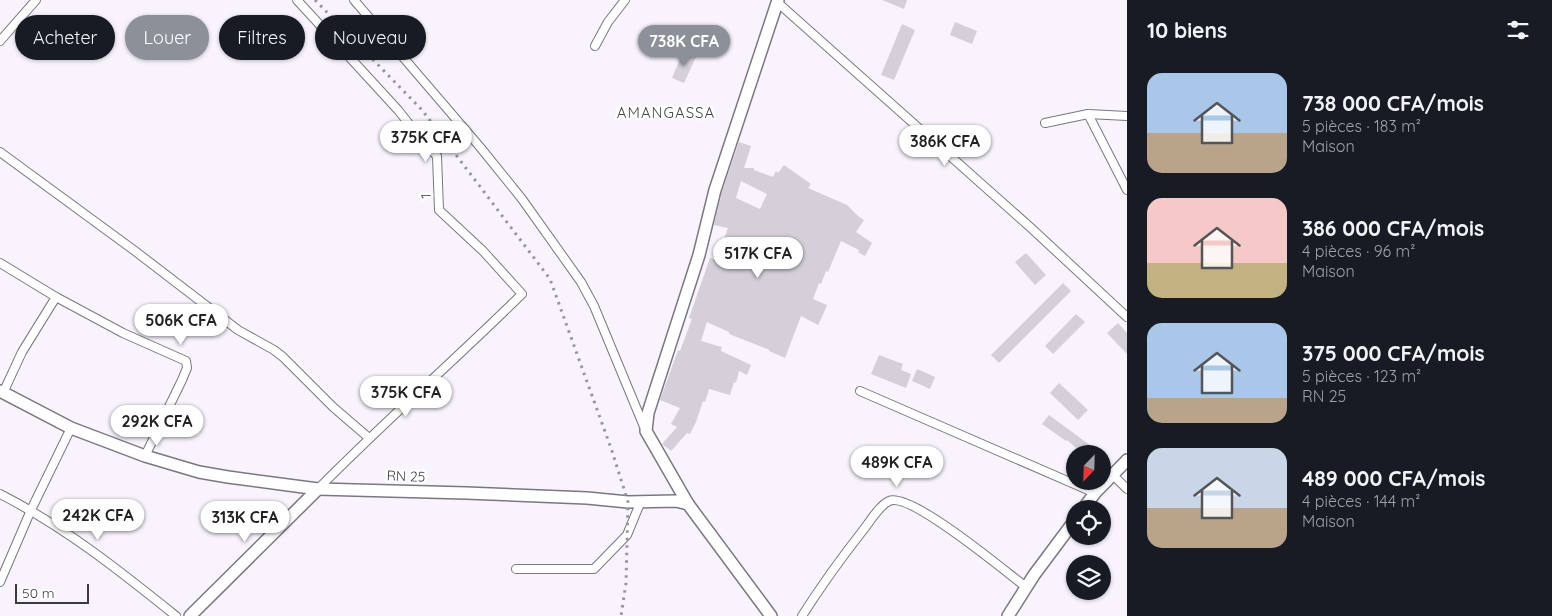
<!DOCTYPE html>
<html lang="fr">
<meta charset="utf-8">
<style>
:root{--surface:#171b24;--page:#20242c;--text:#f1f3f6;--muted:#9ea1a6;--accent:#8c9099}
body{margin:0;font-family:Quicksand,sans-serif;background:var(--page);color:var(--text);height:100vh;display:flex;flex-direction:column;font-size:19px;white-space:nowrap}
*{box-sizing:border-box;margin:0}
p{font-size:16px;color:var(--muted)}
.icon{flex:none;width:28px;height:28px;fill:none;stroke:currentColor;stroke-width:2;stroke-linecap:round;stroke-linejoin:round}
.map{position:relative;flex:1;overflow:hidden}
.side{display:flex;flex-direction:column;background:var(--surface);width:425px}
.side>*{flex:none}
.banner{position:absolute;left:15px;top:15px;width:475px;height:45px;display:flex;gap:10px}
.needle{width:32px;rotate:203deg}
.controls{position:absolute;left:1066px;top:445px;display:grid;gap:10px}
.controls a{display:grid;place-items:center;width:45px;height:45px;border-radius:50%;background:var(--surface);box-shadow:0 1px 4px #0004;font-size:25px}
.scale{position:absolute;left:15px;bottom:12px;width:74px;box-sizing:border-box;padding-left:5px;border:2px solid #3b393d;border-top:0;font-size:14px;line-height:18px;white-space:nowrap;color:#3b393d;-webkit-text-stroke:4px #fff;paint-order:stroke}
.price{position:absolute;translate:-50% -42px;padding:0 11px;border-radius:18px;background:#fff;color:#222;font-size:16px;line-height:32px;filter:drop-shadow(0 1px 2px #0008)}
.price::after{content:'';position:absolute;left:50%;top:30px;width:15px;height:11px;margin-left:-8px;background:inherit;clip-path:polygon(0 0,100% 0,50% 100%)}
.price.on{background:var(--accent);color:#fff}
ul{padding:0;list-style:none}
li{display:flex;align-items:center;gap:15px;height:125px;padding:0 20px}
li span{display:grid;place-items:center;flex:none;width:140px;height:100px;border-radius:15px;color:#555}
li>.icon{margin-inline-start:auto}
span .icon{width:60px;height:60px;fill:#fffc;stroke-width:1}
li b{font-size:21px}
h2{display:flex;justify-content:space-between;align-items:center;height:60px;padding:0 20px;font-size:21px}
.chip{padding:0 18px;border-radius:22px;background:var(--surface);box-shadow:0 1px 4px #0004;font-size:18px;line-height:45px}
.chip.on{background:var(--accent);color:#fff}
main{display:flex;flex:1;min-height:0}
.map>svg:first-child{display:block}
.building{fill:#d4cfd9;fill-rule:evenodd}
.lines{fill:none;stroke-linecap:round;stroke-linejoin:round}
.street-casing{stroke:#7b7780;stroke-width:10}
.secondary-casing{stroke:#7b7780;stroke-width:14}
.street{stroke:#fff;stroke-width:8}
.secondary{stroke:#fff;stroke-width:11}
.rail{stroke:#99959c;stroke-width:3;stroke-dasharray:2.5 5;stroke-linecap:butt}
.labels{text-anchor:middle;stroke-width:5;stroke-linejoin:round;paint-order:stroke}
.street-label{font-size:14px;fill:#3b393d;stroke:#fff}
.neighbourhood-label{font-size:15px;letter-spacing:1px;fill:#4a464e;stroke:#fff}
</style>
<main>
<div class="map">
<svg width="1127" height="616" viewBox="0 0 1127 616">
<rect width="100%" height="100%" fill="#f8f3fd"/>
<g class="building">
<polygon points="882,0 907,0 904,9"/>
<polygon points="955,22 977,31 972,44 950,35"/>
<polygon points="902,24 915,30 894,80 881,75"/>
<polygon points="683,52 696,57 684,83 672,78"/>
<path d="M739 142 751 146 744 168H754V170L773 177 776 171 778 173 784 165 811 184 808 188 847 205 858 216 864 220 856 232 872 243 865 256 858 252 859 250 841 241 828 272 826 271 821 284 819 283 813 299 827 305 822 317 818 325 801 316 785 358 769 351 770 350 729 334V332L707 322 701 341 722 347 721 351 751 365 747 375 739 371 736 383 734 382 730 395 709 389 705 402 703 401 696 422 690 434 687 433 671 451 662 444 677 427 671 424 680 408 660 400 678 350 680 351 692 319 689 318 710 258 716 260 728 228 714 225 722 192ZM741 181 767 194 760 209 736 198Z"/>
<polygon points="1026,253 1046,275 1035,285 1015,262"/>
<polygon points="1063,283 1071,291 999,363 991,355"/>
<polygon points="1076,314 1085,322 1053,354 1045,346"/>
<polygon points="1118,323 1127,333 1127,354 1107,333"/>
<polygon points="879,355 903,364 901,370 911,374 906,388 871,374"/>
<polygon points="917,369 935,377 930,389 912,381"/>
<polygon points="1059,383 1088,410 1078,420 1050,393"/>
<polygon points="1049,415 1102,454 1083,454 1067,440 1066,441 1042,424"/>
</g>
<g class="lines">
<defs>
<g id="street">
<path d="M297 0 398 110 425 144 437 156 439 210 483 251 522 294C455 360 384 422 318 489"/>
<polyline points="354,0 480,147 522,199 581,282 594,306 645,429"/>
<polyline points="777,2 1030,227 1127,317"/>
<polyline points="0,41 36,0"/>
<polyline points="595,46 608,22 625,0"/>
<polyline points="1088,114 1127,190"/>
<polyline points="1045,123 1088,114 1127,116"/>
<polyline points="0,152 135,251 238,330 274,350 283,357 333,407 369,438"/>
<polyline points="0,263 56,297 123,333 186,361 187,368 182,380 145,456"/>
<polyline points="860,391 1095,493"/>
<polyline points="3,393 22,352 56,297"/>
<polyline points="1113,475 1127,489"/>
<path d="M0 494C65 527 120 571 176 616"/>
<polyline points="516,569 594,569 627,535 641,501"/>
<polyline points="0,582 31,510 71,428"/>
<path d="M802 616C821 586 842 557 864 529 871 520 879 506 889 501 910 491 1006 572 1026 587"/>
</g>
<g id="secondary">
<polyline points="0,391 71,428 145,456 199,472 228,477 318,489 466,493 587,498 628,502 676,501 688,504 771,616"/>
<polyline points="688,504 646,431 648,413 699,255 715,190 778,0"/>
<polyline points="1083,509 1095,493 1127,460"/>
<polyline points="190,616 318,489"/>
<polyline points="1008,616 1034,575 1075,520"/>
</g>
</defs>
<use href="#street" class="street-casing"/>
<use href="#secondary" class="secondary-casing"/>
<use href="#street" class="street"/>
<use href="#secondary" class="secondary"/>
<polyline class="rail" points="315,0 422,110 550,279 612,451 628,502 626,583 621,616"/>
</g>
<g class="labels">
<g class="street-label">
<text transform="translate(426 196) rotate(-92)" y="5">1</text>
<text transform="translate(406 476) rotate(2)" y="5">RN 25</text>
</g>
<g class="neighbourhood-label">
<text x="666" y="118">AMANGASSA</text>
</g>
</g>
</svg>
<div class="controls">
<a><svg class="needle" viewBox="-14 -14 28 28"><path d="M0-13l5 13h-10z" fill="#e53935"/><path d="M0 13l5-13h-10z" fill="#9ea1a6"/></svg></a>
<a><svg class="icon" aria-label="locate" viewBox="0 0 24 24"><circle cx="12" cy="12" r="6"/><path d="M12 2v4M12 18v4M2 12h4M18 12h4"/></svg></a>
<a><svg class="icon" aria-label="layers" viewBox="0 0 24 24"><path d="M12 4l9 5-9 5-9-5zM3 14l9 5 9-5"/></svg></a>
</div>
<div class="scale">50 m</div>
<b class="price on" style="left:684px;top:67px">738K CFA</b>
<b class="price" style="left:426px;top:163px">375K CFA</b>
<b class="price" style="left:945px;top:167px">386K CFA</b>
<b class="price" style="left:758px;top:279px">517K CFA</b>
<b class="price" style="left:181px;top:346px">506K CFA</b>
<b class="price" style="left:406px;top:418px">375K CFA</b>
<b class="price" style="left:157px;top:447px">292K CFA</b>
<b class="price" style="left:897px;top:488px">489K CFA</b>
<b class="price" style="left:98px;top:541px">242K CFA</b>
<b class="price" style="left:245px;top:543px">313K CFA</b>
<div class="banner">
<a class="chip">Acheter</a>
<a class="chip on">Louer</a>
<a class="chip">Filtres</a>
<a class="chip">Nouveau</a>
</div>
</div>
<section class="side">
<h2>10 biens<svg class="icon" aria-label="filters" viewBox="0 0 24 24"><path d="M4 7h16M4 17h16"/><circle cx="9" cy="7" r="2"/><circle cx="15" cy="17" r="2"/></svg></h2>
<ul>
<li><span style="background:linear-gradient(#a9c7e8 60%,#b9a48a 0)"><svg class="icon" aria-label="home" viewBox="0 0 24 24"><path d="M3 11l9-7 9 7M6 9v11h12V9"/></svg></span><div><b>738 000 CFA/mois</b><p>5 pièces · 183 m²</p><p>Maison</p></div></li>
<li><span style="background:linear-gradient(#f6c9c9 65%,#c2b280 0)"><svg class="icon" aria-label="home" viewBox="0 0 24 24"><path d="M3 11l9-7 9 7M6 9v11h12V9"/></svg></span><div><b>386 000 CFA/mois</b><p>4 pièces · 96 m²</p><p>Maison</p></div></li>
<li><span style="background:linear-gradient(#a9c7e8 75%,#b9a48a 0)"><svg class="icon" aria-label="home" viewBox="0 0 24 24"><path d="M3 11l9-7 9 7M6 9v11h12V9"/></svg></span><div><b>375 000 CFA/mois</b><p>5 pièces · 123 m²</p><p>RN 25</p></div></li>
<li><span style="background:linear-gradient(#c9d6e8 60%,#b9a48a 0)"><svg class="icon" aria-label="home" viewBox="0 0 24 24"><path d="M3 11l9-7 9 7M6 9v11h12V9"/></svg></span><div><b>489 000 CFA/mois</b><p>4 pièces · 144 m²</p><p>Maison</p></div></li>
</ul>
</section>
</main>
